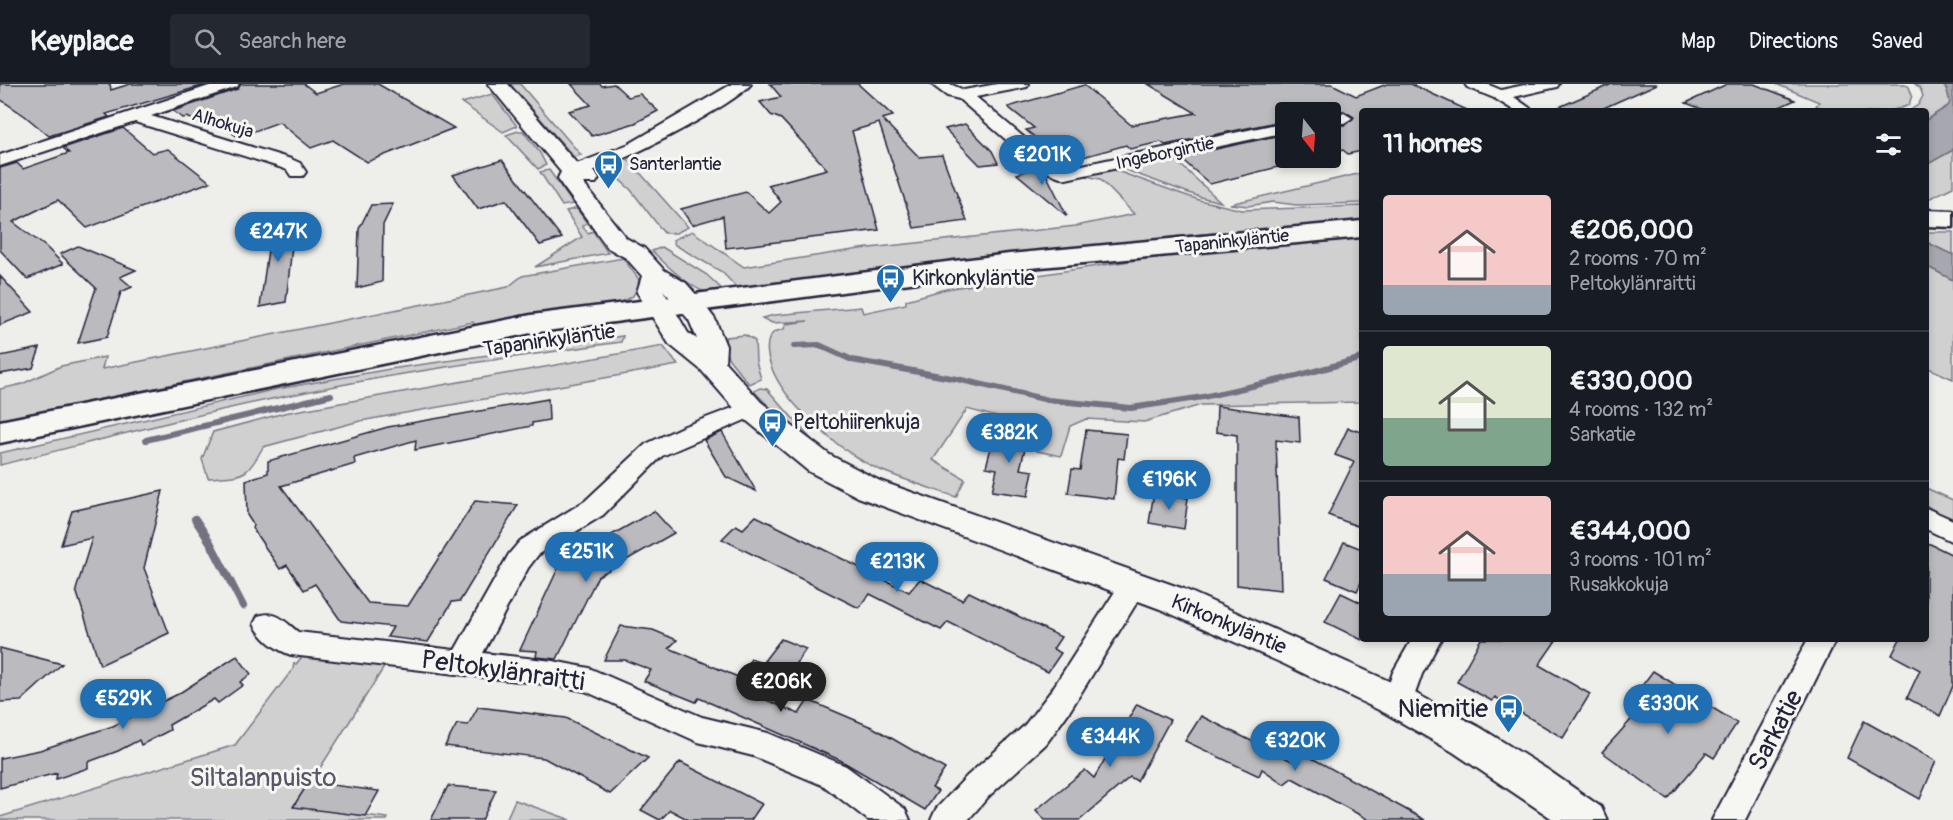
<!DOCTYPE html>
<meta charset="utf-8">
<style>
:root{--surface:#171b24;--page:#242831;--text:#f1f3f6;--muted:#9ea1a6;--line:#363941;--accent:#1f6fb2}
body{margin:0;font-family:Pangolin,sans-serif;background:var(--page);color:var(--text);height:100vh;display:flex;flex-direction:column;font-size:22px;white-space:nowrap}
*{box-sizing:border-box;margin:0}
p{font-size:20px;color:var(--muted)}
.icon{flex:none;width:33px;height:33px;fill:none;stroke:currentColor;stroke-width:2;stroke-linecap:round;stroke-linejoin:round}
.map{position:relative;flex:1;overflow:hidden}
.side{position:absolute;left:1359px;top:24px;width:570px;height:534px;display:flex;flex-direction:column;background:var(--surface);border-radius:6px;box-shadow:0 3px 9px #0003}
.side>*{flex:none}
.needle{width:39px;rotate:163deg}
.tools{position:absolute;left:1275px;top:18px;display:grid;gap:12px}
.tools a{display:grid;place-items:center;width:66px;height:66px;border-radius:6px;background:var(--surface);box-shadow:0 3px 9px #0003;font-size:30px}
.price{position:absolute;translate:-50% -51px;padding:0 14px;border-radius:21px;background:var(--accent);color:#fff;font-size:20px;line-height:39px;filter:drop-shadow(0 2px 3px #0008)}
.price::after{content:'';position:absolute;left:50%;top:36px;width:18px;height:14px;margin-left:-9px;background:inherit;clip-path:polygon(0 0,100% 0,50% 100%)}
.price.on{background:#222;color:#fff}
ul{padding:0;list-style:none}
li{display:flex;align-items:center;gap:18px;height:150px;padding:0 24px}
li+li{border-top:2px solid var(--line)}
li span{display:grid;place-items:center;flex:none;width:168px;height:120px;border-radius:6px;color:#555}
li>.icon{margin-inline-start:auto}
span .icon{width:72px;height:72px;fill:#fffc;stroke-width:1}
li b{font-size:26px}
h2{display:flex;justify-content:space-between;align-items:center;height:72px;padding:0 24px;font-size:26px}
header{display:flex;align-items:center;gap:36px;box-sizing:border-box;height:84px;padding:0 30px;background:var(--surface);border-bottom:2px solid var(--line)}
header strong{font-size:28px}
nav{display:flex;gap:33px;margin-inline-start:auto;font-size:21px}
.search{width:420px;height:54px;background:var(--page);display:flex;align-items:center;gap:15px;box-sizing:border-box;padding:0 21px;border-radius:6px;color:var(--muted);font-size:22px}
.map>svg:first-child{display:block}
.green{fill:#d0d0d1;stroke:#797986;stroke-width:1.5}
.water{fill:#a7a7af;stroke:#727281;stroke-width:1.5}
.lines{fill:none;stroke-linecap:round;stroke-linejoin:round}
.stream-far1{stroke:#727281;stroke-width:6}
.stream{stroke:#727281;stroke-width:8}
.building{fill:#bbbbbf;stroke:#22223b;stroke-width:1.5}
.minor-casing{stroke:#22223b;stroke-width:4}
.tertiary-casing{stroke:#22223b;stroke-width:4}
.primary-casing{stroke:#22223b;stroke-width:5}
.minor{fill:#f6f6f2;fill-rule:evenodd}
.tertiary{fill:#f6f6f2;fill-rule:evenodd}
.primary{fill:#f6f6f2;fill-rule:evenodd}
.labels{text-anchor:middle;stroke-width:6;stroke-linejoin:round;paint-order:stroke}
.far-street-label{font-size:18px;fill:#22223b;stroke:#f6f6f2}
.far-poi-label{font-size:18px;fill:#22223b;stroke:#f6f6f2;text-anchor:start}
.poi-label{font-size:21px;fill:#22223b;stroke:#f6f6f2;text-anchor:start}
.street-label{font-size:21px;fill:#22223b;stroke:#f6f6f2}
.near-street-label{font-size:26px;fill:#22223b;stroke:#f6f6f2}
.near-poi-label{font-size:26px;fill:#22223b;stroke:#f6f6f2;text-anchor:end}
.near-park-label{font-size:26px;fill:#565668;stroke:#f6f6f2}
</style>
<header>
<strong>Keyplace</strong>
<div class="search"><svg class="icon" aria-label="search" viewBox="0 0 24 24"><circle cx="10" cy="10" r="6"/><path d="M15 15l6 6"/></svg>Search here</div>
<nav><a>Map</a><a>Directions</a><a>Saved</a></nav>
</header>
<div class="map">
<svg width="1953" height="736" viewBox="0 0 1953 736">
<rect width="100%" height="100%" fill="#eeeeeb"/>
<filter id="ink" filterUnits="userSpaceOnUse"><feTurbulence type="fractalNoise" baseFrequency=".0167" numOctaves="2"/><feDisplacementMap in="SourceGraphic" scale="12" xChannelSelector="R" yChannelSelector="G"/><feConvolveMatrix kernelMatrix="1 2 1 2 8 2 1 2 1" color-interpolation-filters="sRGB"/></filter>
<g filter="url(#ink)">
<g class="green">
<polygon points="510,0 520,0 581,71 574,73"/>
<path d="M1776 0H1905L1909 3 1912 11 1909 21C1887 31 1839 31 1816 22L1819 18Z"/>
<polygon points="1915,0 1942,0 1947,6 1950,18 1948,22 1926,36 1926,27 1909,27 1918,21 1923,12 1920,4"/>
<polygon points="492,10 517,42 503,48 462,19"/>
<polygon points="518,47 523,47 540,69 546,81 538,85 506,51"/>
<polygon points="1953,66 1953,103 1926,116 1926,81"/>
<polygon points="1171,72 1221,118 1200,113 1117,83"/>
<polygon points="627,74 688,143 676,149 664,149 631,106 611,88 610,83"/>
<polygon points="1111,85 1199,116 1242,126 1362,122 1362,137 1180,152 873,190 742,209 722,188 675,161 673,156 692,147 744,183 860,165 1076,142 1134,130 1100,95 1082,91"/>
<polygon points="549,86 573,120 562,122 540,88"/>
<polygon points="1362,89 1362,119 1296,121 1273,118 1248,122 1230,120"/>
<polygon points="574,125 577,125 587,139 582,142 588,149 593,147 608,169 535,183 582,153 566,127"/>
<polygon points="1926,148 1953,148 1953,171 1926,158"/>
<path d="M1362 153V318L1201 321 1144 338 1086 335 1070 342 1061 372 1037 367 1032 342 967 325 933 376 965 395 956 413C930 404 904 396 878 385 842 369 784 320 771 282 767 271 764 257 774 248L784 245 786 240 808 237 772 239 762 234 775 231 861 223 863 229 906 220V216L946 205 1156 173Z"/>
<path d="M662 163 707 191 725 208C720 208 715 210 710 209 693 208 664 179 652 167Z"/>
<polygon points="623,174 638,194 640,200 633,212 620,219 475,241 473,238 0,336 0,305 22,300 61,282 105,273 102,285 508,203 522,192"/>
<polygon points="1926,182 1953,196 1953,295 1926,283"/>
<polygon points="745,251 755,257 756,277 761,295 749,300 729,275 723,262 726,253"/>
<path d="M623 252 621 258C514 273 407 287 301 309 200 329 100 356 0 381V369L277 305 390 285Z"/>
<path d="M663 262 678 281 360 337 263 363C246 395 243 391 208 394L202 375 213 348 284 329Z"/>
<polygon points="760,304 767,305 812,356 778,332 754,307"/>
<polygon points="1926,404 1953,416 1953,439 1926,421"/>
<polygon points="304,570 386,580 296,722 388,734 387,736 0,736 0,733 235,661 293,585 294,579 296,580"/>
<polygon points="515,716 571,736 506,736"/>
</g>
<g class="water">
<polygon points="1942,0 1953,0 1953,66 1926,81 1926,36 1948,22 1950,18 1947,6"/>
<polygon points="1926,158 1953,171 1953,196 1926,182"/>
</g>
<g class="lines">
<g class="stream-far1">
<polyline points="794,262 819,261 852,276 957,295 1048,316 1131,324 1203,313 1297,292 1362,274"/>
<polyline points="146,356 331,311"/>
</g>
<polyline class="stream" points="195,435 210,458 243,522"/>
</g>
<g class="building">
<polygon points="0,0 110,0 111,6 130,0 208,0 106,30 109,33 49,52 25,32 0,15"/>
<polygon points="241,0 304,0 316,9 344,0 378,0 454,44 367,78 333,56 311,64 279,38 238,53 211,35 200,39 187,33 183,34 173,27 238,5"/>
<polygon points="571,0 600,0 602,2 614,0 628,13 640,10 658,27 635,39 592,52 569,27 591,21"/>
<polygon points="770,0 858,0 893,32 882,35 919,73 942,71 967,137 914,144 879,39 852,47 879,146 726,164 723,132 692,141 681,125 746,108 769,129 781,118 768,101 827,85 781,35 771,31 760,18 781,13"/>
<polygon points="1148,0 1332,0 1356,12 1387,0 1411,0 1469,27 1362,27 1362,67 1348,70 1343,66 1330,69 1330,41 1345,41 1354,33 1344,27 1321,27 1325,24 1302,28 1286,28 1286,36 1165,61 1161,58 1130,65 1126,61 1065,78 1026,46 1034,44 1008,23 1084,1 1131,41 1196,29"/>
<polygon points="1612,0 1657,0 1597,27 1550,27"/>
<polygon points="1727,0 1754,0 1795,16 1771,27 1707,27 1686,19"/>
<polygon points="965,40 992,67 998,79 980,81 945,45"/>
<polygon points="123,44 152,69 168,65 210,98 87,144 58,116 13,138 46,163 63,180 27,195 0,166 0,84 17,79 23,85 69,69 63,64"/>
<polygon points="1286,50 1286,74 1294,79 1210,100 1179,73"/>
<polygon points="502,76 548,136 562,154 540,161 506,116 478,125 453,91"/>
<polygon points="1035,84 1046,90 1067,132 1017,90"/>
<polygon points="393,120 383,141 382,198 357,204 359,145 371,121"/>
<polygon points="295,134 286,218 260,223 272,138"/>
<polygon points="78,162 136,186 120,193 132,203 121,208 107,253 78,259 96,204 60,170"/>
<polygon points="0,192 33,228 0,241"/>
<polygon points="40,264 33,284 0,290 0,272"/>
<polygon points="548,315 549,336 532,339 532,342 415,366 416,356 354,374 355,380 281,402 368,519 408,522 475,417 518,421 460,517 452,518 428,558 387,553 393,543 341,537 315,500 304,506 287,481 280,485 252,444 254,442 247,431 246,396 268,389 268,377 388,343"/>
<polygon points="1217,322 1299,333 1300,359 1276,356 1281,506 1237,501 1237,351 1216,348"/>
<polygon points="1348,344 1362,348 1362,430 1357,442 1328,431 1354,378 1335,371"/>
<polygon points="1086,346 1127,350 1124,375 1118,374 1114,415 1068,409 1072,385 1080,386"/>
<polygon points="995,347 1028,352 1020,385 1033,387 1028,412 992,407 997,385 986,383"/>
<polygon points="722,348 756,407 726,393 704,356"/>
<polygon points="163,407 144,484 169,549 100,581 76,506 92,454 61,461 72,427"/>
<polygon points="1154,408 1188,414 1184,445 1149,439"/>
<polygon points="654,427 674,449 598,492 557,575 536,573 537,567 520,566 560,480"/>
<polygon points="756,432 909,508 920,495 962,516 969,508 1061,553 1053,565 1061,569 1048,588 948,538 941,546 870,510 859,524 722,455 736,441 743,445"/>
<polygon points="1344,458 1362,465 1362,496 1357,507 1326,494"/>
<polygon points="1926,458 1953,471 1953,602 1940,632 1907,614 1920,586 1892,571 1900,555 1926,555"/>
<polygon points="1341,509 1362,519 1362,556 1325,538"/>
<polygon points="621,542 653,546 677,556 669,564 738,593 751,575 778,586 759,613 799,630 808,616 874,644 945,685 932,704 938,707 925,726 840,676 699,614 696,618 644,597 651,586 625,576 604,576"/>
<polygon points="781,555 806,565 790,588 764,577"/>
<polygon points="1481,555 1557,555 1539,581 1590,610 1563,654 1495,613 1492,617 1457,598"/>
<polygon points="0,564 62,580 21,617 0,618"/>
<polygon points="237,572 251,590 240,598 243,601 218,619 214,615 169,641 170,646 141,661 139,656 118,667 88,678 88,684 56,695 57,689 0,704 0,674 40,666 113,642 178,610"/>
<polygon points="1653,587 1737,639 1714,674 1706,669 1668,715 1602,668 1639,627 1628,620"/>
<polygon points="1137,620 1170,636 1137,697 1130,693 1080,736 1045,736 1036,726 1085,686 1094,694"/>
<polygon points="478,623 566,634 648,674 610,710 544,674 445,662 457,640 468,641"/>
<polygon points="1201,632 1292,677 1299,667 1425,736 1369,736 1292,694 1284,700 1262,685 1259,692 1185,657"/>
<polygon points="1864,637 1936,677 1920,715 1847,674"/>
<polygon points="680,678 762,720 751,736 689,736 670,726 660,736 641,726"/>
<polygon points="309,698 379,707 365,732 293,723"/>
<polygon points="448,702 496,706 482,736 431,736"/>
</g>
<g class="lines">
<defs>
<g id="minor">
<polygon points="215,0 239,0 237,3 151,32 291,75 300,79 306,88 303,92 291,92 287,86 279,83 135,38 0,82 0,71"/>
<path d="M732 0H751C735 21 590 98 566 92L563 88 566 84 629 60Z"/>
<polygon points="931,0 950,0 964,6 997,0 1029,0 1027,3 976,13 1053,78 1068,84 1286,38 1286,48 1066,95 1041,86 959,15 947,12"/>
<polygon points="1465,0 1487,0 1501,6 1529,0 1559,0 1557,3 1514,13 1534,27 1515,27 1494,14 1467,3"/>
<polygon points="1330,29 1344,29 1352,34 1344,39 1330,39"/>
<path d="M751 317 759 320 763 325 759 330 662 372 603 431 538 471 528 484 483 569 553 577 589 584 702 633 768 649 846 682 905 725 910 736H868L824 702 753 672 698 658 585 607 553 601 291 571C276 566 261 554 254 540L258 532C277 526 284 537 298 548L455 566 509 470 520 457 585 417 646 360 682 343Z"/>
<polygon points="1926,424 1953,436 1953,458 1926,445"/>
<polygon points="1133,491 1143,495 1147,502 1071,625 1046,660 989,712 968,736 931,736 936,725 967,692 1024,642 1051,607 1123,495"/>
<polygon points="1412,555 1441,555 1422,590 1409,627 1398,631 1387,627 1383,618 1393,588"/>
<polygon points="1808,555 1836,555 1745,736 1712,736"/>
</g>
<path id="tertiary" d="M488 0H508L579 82 592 84 599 94 596 99H583L626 154 644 164 664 186 686 199 699 214 715 235 726 262 725 278 761 318 830 371 880 397 1184 505 1411 607 1481 644 1548 686 1601 723 1607 736H1554L1453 668 1385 629 1284 580 1160 525 858 413 808 387 741 332 701 286 669 260 637 208 642 192 626 174 608 164 561 100 558 94 561 88ZM663 206 689 236 697 255 688 249Z"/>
<g id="primary">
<polygon points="1926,126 1953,127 1953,143 1926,142"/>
<polygon points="1362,137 1362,153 1009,186 531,249 0,359 0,337 531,231 1009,170"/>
</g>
</defs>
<use href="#minor" class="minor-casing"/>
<use href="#tertiary" class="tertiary-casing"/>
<use href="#primary" class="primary-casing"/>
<use href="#minor" class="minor"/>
<use href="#tertiary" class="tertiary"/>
<use href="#primary" class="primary"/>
</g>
</g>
<defs>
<symbol id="bus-pin" viewBox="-11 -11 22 30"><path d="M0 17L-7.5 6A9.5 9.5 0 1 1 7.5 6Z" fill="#1f6fb2" stroke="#f6f6f2"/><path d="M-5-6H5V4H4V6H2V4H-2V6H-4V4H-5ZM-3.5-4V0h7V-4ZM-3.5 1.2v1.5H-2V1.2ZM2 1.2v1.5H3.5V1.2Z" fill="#fff"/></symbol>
</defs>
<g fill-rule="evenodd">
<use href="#bus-pin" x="592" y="64" width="33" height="45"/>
<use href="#bus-pin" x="874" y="178" width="33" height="45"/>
<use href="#bus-pin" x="756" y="322" width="33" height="45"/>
<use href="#bus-pin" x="1492" y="608" width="33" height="45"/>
</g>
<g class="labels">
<g class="far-street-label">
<text transform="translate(223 39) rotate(17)" y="6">Alhokuja</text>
<text transform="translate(1165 69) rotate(-12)" y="6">Ingeborgintie</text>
<text transform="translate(1232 157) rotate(-6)" y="6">Tapaninkyläntie</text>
</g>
<g class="far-poi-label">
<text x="629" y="86">Santerlantie</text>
</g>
<g class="poi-label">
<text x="912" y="201">Kirkonkyläntie</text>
<text x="793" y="345">Peltohiirenkuja</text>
</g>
<g class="street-label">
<text transform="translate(549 256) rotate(-8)" y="7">Tapaninkyläntie</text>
<text transform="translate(1229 540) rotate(23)" y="7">Kirkonkyläntie</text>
</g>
<g class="near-street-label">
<text transform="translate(503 586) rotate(8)" y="9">Peltokylänraitti</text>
<text transform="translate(1775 646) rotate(-62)" y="9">Sarkatie</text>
</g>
<g class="near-poi-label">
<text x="1488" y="633">Niemitie</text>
</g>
<g class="near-park-label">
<text x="263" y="702">Siltalanpuisto</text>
</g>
</g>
</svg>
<div class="tools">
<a><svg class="needle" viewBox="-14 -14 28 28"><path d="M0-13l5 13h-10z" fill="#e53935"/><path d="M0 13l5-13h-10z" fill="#9ea1a6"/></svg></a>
</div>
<b class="price" style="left:1042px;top:102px">€201K</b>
<b class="price" style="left:278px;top:179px">€247K</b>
<b class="price" style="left:1009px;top:380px">€382K</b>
<b class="price" style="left:1169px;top:427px">€196K</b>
<b class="price" style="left:586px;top:499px">€251K</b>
<b class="price" style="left:897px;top:509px">€213K</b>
<b class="price on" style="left:781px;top:629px">€206K</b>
<b class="price" style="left:123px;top:646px">€529K</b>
<b class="price" style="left:1668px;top:651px">€330K</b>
<b class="price" style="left:1110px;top:684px">€344K</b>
<b class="price" style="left:1295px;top:688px">€320K</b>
<section class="side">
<h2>11 homes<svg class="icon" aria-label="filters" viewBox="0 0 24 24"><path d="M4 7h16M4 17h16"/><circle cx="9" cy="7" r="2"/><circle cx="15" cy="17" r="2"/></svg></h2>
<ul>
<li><span style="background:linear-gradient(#f6c9c9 75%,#9aa5b1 0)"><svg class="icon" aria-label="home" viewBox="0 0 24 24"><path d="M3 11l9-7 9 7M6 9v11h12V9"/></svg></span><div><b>€206,000</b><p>2 rooms · 70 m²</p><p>Peltokylänraitti</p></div></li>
<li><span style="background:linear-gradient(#dfe7d0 60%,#7fa58c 0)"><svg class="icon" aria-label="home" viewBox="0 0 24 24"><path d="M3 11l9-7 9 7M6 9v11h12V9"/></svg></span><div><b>€330,000</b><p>4 rooms · 132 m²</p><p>Sarkatie</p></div></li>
<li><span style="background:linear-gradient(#f6c9c9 65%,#9aa5b1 0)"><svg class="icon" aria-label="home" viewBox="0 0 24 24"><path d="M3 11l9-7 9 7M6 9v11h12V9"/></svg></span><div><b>€344,000</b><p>3 rooms · 101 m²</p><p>Rusakkokuja</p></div></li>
</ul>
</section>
</div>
